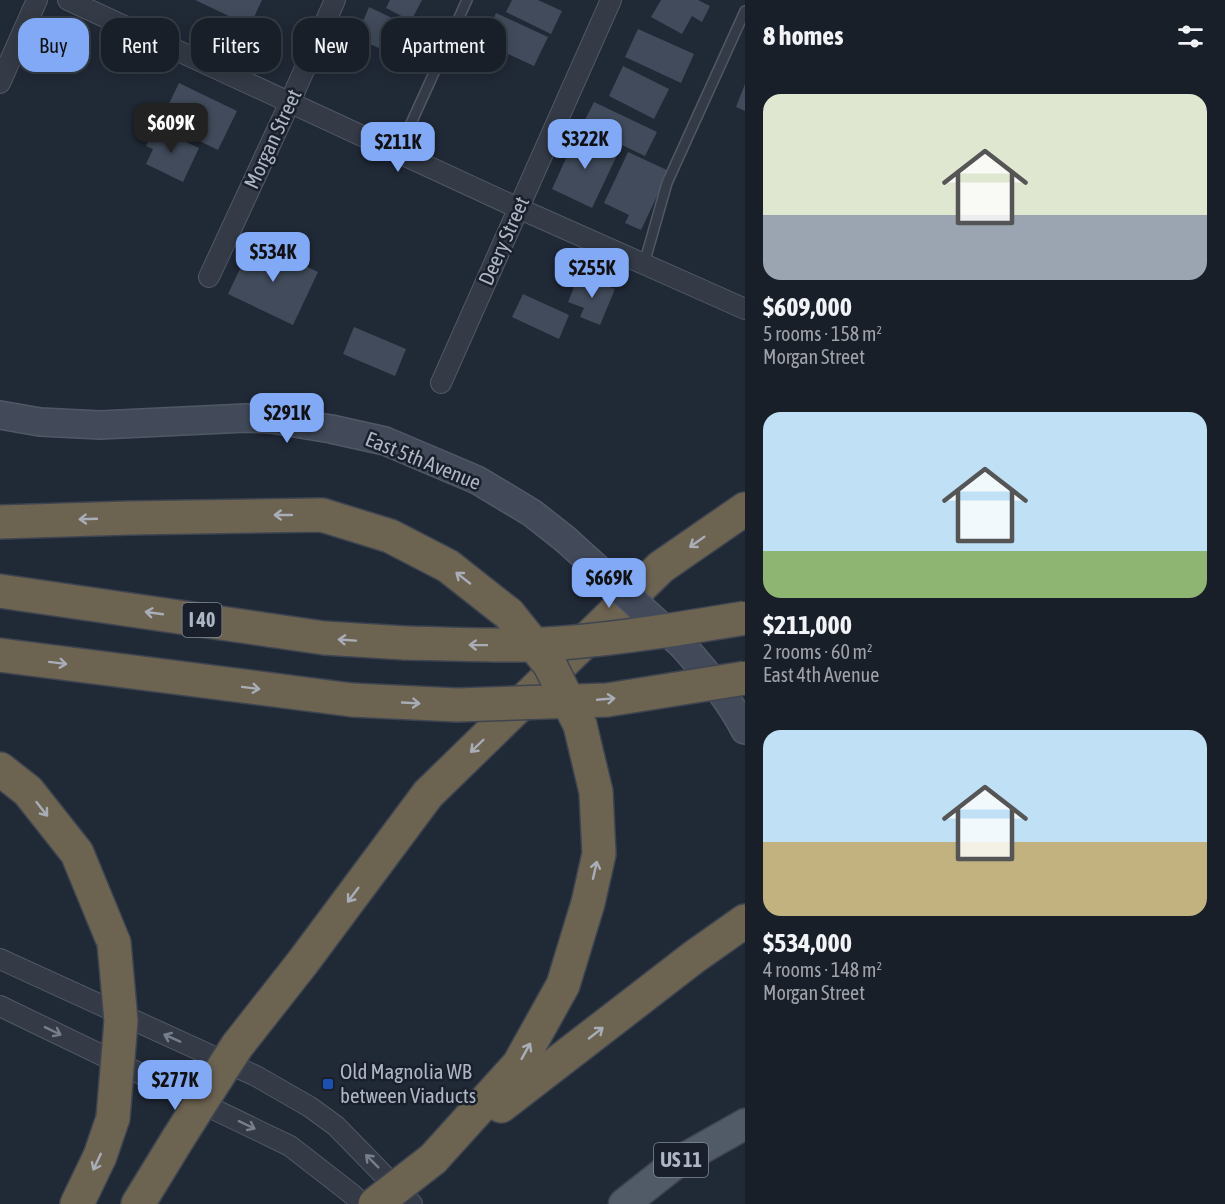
<!DOCTYPE html>
<meta charset="utf-8">
<style>
:root{--surface:#181f28;--page:#212730;--text:#f1f3f6;--muted:#9fa2a8;--line:#363d45;--accent:#81a9f5}
body{margin:0;font-family:"Asap Condensed",sans-serif;background:var(--page);color:var(--text);height:100vh;display:flex;flex-direction:column;font-size:22px;white-space:nowrap}
*{box-sizing:border-box;margin:0}
p{font-size:20px;color:var(--muted)}
.icon{flex:none;width:33px;height:33px;fill:none;stroke:currentColor;stroke-width:2;stroke-linecap:round;stroke-linejoin:round}
.map{position:relative;flex:1;overflow:hidden}
.details{display:flex;flex-direction:column;background:var(--surface);width:480px}
.details>*{flex:none}
.hud{position:absolute;left:18px;top:18px;width:570px;height:54px;display:flex;gap:12px}
.price{position:absolute;translate:-50% -51px;padding:0 14px;border-radius:12px;background:var(--accent);color:#111;font-size:20px;line-height:39px;filter:drop-shadow(0 2px 3px #0008)}
.price::after{content:'';position:absolute;left:50%;top:36px;width:18px;height:14px;margin-left:-9px;background:inherit;clip-path:polygon(0 0,100% 0,50% 100%)}
.price.on{background:#222;color:#fff}
ul{padding:0;list-style:none}
li{display:grid;align-content:center;gap:12px;height:318px;padding:0 18px}
li span{display:grid;place-items:center;height:186px;border-radius:18px;color:#555}
li>.icon{margin-inline-start:auto}
span .icon{width:108px;height:108px;fill:#fffc;stroke-width:1}
li b{font-size:26px}
h2{display:flex;justify-content:space-between;align-items:center;height:72px;padding:0 18px;font-size:26px}
.pill{padding:0 21px;border-radius:18px;background:var(--surface);box-shadow:0 3px 15px #0003,0 0 0 2px var(--line);font-size:21px;line-height:54px}
.pill.on{background:var(--accent);color:#111}
main{display:flex;flex:1;min-height:0}
.map>svg:first-child{display:block}
.building{fill:#414b5b}
.lines{fill:none;stroke-linecap:round;stroke-linejoin:round}
.lane-casing{stroke:#515865;stroke-width:12}
.street-casing{stroke:#515865;stroke-width:22}
.secondary-casing{stroke:#515865;stroke-width:30}
.primary-casing{stroke:#3d4450;stroke-width:33}
.highway-casing{stroke:#3e4551;stroke-width:36}
.lane{stroke:#343b47;stroke-width:9}
.street{stroke:#343b47;stroke-width:20}
.secondary{stroke:#424a5a;stroke-width:27}
.primary{stroke:#515a67;stroke-width:30}
.highway{stroke:#6d6351;stroke-width:33}
.secondary-bridge-casing{stroke:#515865;stroke-width:30;stroke-linecap:butt}
.highway-bridge-casing{stroke:#3e4551;stroke-width:36;stroke-linecap:butt}
.secondary-bridge{stroke:#424a5a;stroke-width:27}
.highway-bridge{stroke:#6d6351;stroke-width:33}
.oneway{stroke:#a8adb8}
.oneway2{stroke:#777e8c}
.transit-dot{fill:#1a4fb4;stroke:#19202b;stroke-width:2}
.labels{text-anchor:middle;stroke-width:5;stroke-linejoin:round;paint-order:stroke}
.shield{fill:#19202b;stroke:#818896;stroke-width:1.5}
.shield-label{font-size:20px;font-weight:bold;fill:#aeb5c4}
.street-label{font-size:21px;fill:#aeb5c4;stroke:#19202b}
.poi-label{font-size:21px;fill:#aeb5c4;stroke:#19202b;text-anchor:start}
</style>
<main>
<div class="map">
<svg width="745" height="1204" viewBox="0 0 745 1204">
<rect width="100%" height="100%" fill="#202936"/>
<g class="building">
<polygon points="195,0 262,0 250,26"/>
<polygon points="390,0 422,0 411,21 386,8"/>
<polygon points="512,0 538,0 562,11 551,34 506,12"/>
<polygon points="661,0 698,0 710,6 702,22 692,16 682,34 651,17"/>
<polygon points="369,7 415,29 402,58 356,38"/>
<polygon points="496,13 548,37 534,66 482,42"/>
<polygon points="638,29 694,54 681,83 625,57"/>
<polygon points="623,66 669,89 654,119 609,96"/>
<polygon points="179,83 237,111 218,150 160,122"/>
<polygon points="745,84 745,111 736,107"/>
<polygon points="594,102 657,132 645,156 582,126"/>
<polygon points="154,127 199,148 183,182 146,164 153,149 146,146"/>
<polygon points="578,132 619,151 592,208 552,189"/>
<polygon points="628,152 669,171 641,230 625,223 629,215 604,203"/>
<polygon points="253,241 318,272 293,325 228,294"/>
<polygon points="579,275 615,289 600,325 580,317 584,308 568,302"/>
<polygon points="523,294 569,315 559,339 512,317"/>
<polygon points="354,327 406,349 395,376 343,354"/>
</g>
<g class="lines">
<defs>
<g id="lane">
<polyline points="398,152 467,0"/>
<polyline points="644,264 667,183 745,11"/>
</g>
<g id="street">
<polyline points="68,0 518,208 745,309"/>
<polyline points="0,83 37,0"/>
<polyline points="209,277 290,102 335,0"/>
<polyline points="441,383 611,0"/>
<polyline points="0,959 256,1076 310,1107 336,1126 412,1204"/>
<polyline points="0,1006 290,1146 353,1195 362,1204"/>
</g>
<g id="secondary">
<polyline points="0,415 40,422 100,425 246,418 271,419 331,429 385,441 477,480 532,513 565,539"/>
<path d="M683 646C706 672 729 699 745 730"/>
</g>
<polyline id="primary" points="624,1204 676,1163 745,1124"/>
<g id="highway">
<polyline points="0,522 128,518 322,515 390,536 448,566 509,614"/>
<polyline points="0,591 324,638 405,643"/>
<polyline points="0,655 352,700"/>
<polyline points="0,769 28,791 77,853 114,943"/>
<polyline points="237,1046 303,962 428,794 661,567 745,509"/>
<polyline points="501,1106 694,957 745,921"/>
<polyline points="433,1159 519,1064 563,985 588,903 599,854 596,792 580,725"/>
<polyline points="77,1204 100,1156 113,1118"/>
<polyline points="138,1204 179,1137"/>
</g>
</defs>
<use href="#lane" class="lane-casing"/>
<use href="#street" class="street-casing"/>
<use href="#secondary" class="secondary-casing"/>
<use href="#primary" class="primary-casing"/>
<use href="#highway" class="highway-casing"/>
<use href="#lane" class="lane"/>
<use href="#street" class="street"/>
<use href="#secondary" class="secondary"/>
<use href="#primary" class="primary"/>
<use href="#highway" class="highway"/>
<defs>
<polyline id="secondary-bridge" points="565,539 683,646"/>
<g id="highway-bridge">
<polyline points="509,614 550,665 580,725"/>
<path d="M405 643C458 644 510 647 562 643 624 638 684 628 745 618"/>
<polyline points="352,700 457,705 607,700 745,678"/>
<polyline points="113,1118 121,1021 114,943"/>
<polyline points="179,1137 237,1046"/>
<polyline points="375,1204 433,1159"/>
</g>
</defs>
<use href="#secondary-bridge" class="secondary-bridge-casing"/>
<use href="#highway-bridge" class="highway-bridge-casing"/>
<use href="#secondary-bridge" class="secondary-bridge"/>
<use href="#highway-bridge" class="highway-bridge"/>
</g>
<defs><path id="oneway-shaft" d="M-6 0H5M1.5-3L5.5 0L1.5 3" fill="none" stroke-width="1.6" stroke-linecap="round" stroke-linejoin="round" transform="scale(1.5)"/></defs>
<g class="oneway">
<use href="#oneway-shaft" transform="translate(283 515) rotate(180)"/>
<use href="#oneway-shaft" transform="translate(88 519) rotate(178)"/>
<use href="#oneway-shaft" transform="translate(697 542) rotate(145)"/>
<use href="#oneway-shaft" transform="translate(463 578) rotate(-142)"/>
<use href="#oneway-shaft" transform="translate(154 613) rotate(-172)"/>
<use href="#oneway-shaft" transform="translate(347 640) rotate(-176)"/>
<use href="#oneway-shaft" transform="translate(478 645) rotate(-179)"/>
<use href="#oneway-shaft" transform="translate(58 663) rotate(7)"/>
<use href="#oneway-shaft" transform="translate(251 688) rotate(7)"/>
<use href="#oneway-shaft" transform="translate(606 699) rotate(-5)"/>
<use href="#oneway-shaft" transform="translate(411 703) rotate(3)"/>
<use href="#oneway-shaft" transform="translate(477 746) rotate(136)"/>
<use href="#oneway-shaft" transform="translate(42 809) rotate(52)"/>
<use href="#oneway-shaft" transform="translate(595 870) rotate(-77)"/>
<use href="#oneway-shaft" transform="translate(353 895) rotate(127)"/>
<use href="#oneway-shaft" transform="translate(596 1033) rotate(-38)"/>
<use href="#oneway-shaft" transform="translate(526 1051) rotate(-61)"/>
<use href="#oneway-shaft" transform="translate(97 1162) rotate(115)"/>
</g>
<g class="oneway2">
<use href="#oneway-shaft" transform="translate(53 1031) rotate(26)"/>
<use href="#oneway-shaft" transform="translate(172 1038) rotate(-156)"/>
<use href="#oneway-shaft" transform="translate(247 1125) rotate(26)"/>
<use href="#oneway-shaft" transform="translate(372 1161) rotate(-135)"/>
</g>
<rect class="transit-dot" x="322" y="1078" width="12" height="12" rx="3"/>
<g class="labels">
<g class="shield">
<rect x="182.5" y="603" width="39" height="34" rx="4.5"/>
<rect x="654" y="1143" width="54" height="34" rx="4.5"/>
</g>
<g class="shield-label">
<text x="202" y="627">I 40</text>
<text x="681" y="1167">US 11</text>
</g>
<g class="street-label">
<text transform="translate(273 139) rotate(-65)" y="7">Morgan Street</text>
<text transform="translate(504 241) rotate(-66)" y="7">Deery Street</text>
<text transform="translate(423 461) rotate(22)" y="7">East 5th Avenue</text>
</g>
<g class="poi-label">
<text x="340" y="1079">Old Magnolia WB<tspan x="340" dy="24">between Viaducts</tspan></text>
</g>
</g>
</svg>
<b class="price on" style="left:171px;top:154px">$609K</b>
<b class="price" style="left:585px;top:170px">$322K</b>
<b class="price" style="left:398px;top:173px">$211K</b>
<b class="price" style="left:273px;top:283px">$534K</b>
<b class="price" style="left:592px;top:299px">$255K</b>
<b class="price" style="left:287px;top:444px">$291K</b>
<b class="price" style="left:609px;top:609px">$669K</b>
<b class="price" style="left:175px;top:1111px">$277K</b>
<div class="hud">
<a class="pill on">Buy</a>
<a class="pill">Rent</a>
<a class="pill">Filters</a>
<a class="pill">New</a>
<a class="pill">Apartment</a>
</div>
</div>
<section class="details">
<h2>8 homes<svg class="icon" aria-label="filters" viewBox="0 0 24 24"><path d="M4 7h16M4 17h16"/><circle cx="9" cy="7" r="2"/><circle cx="15" cy="17" r="2"/></svg></h2>
<ul>
<li><span style="background:linear-gradient(#dfe7d0 65%,#9aa5b1 0)"><svg class="icon" aria-label="home" viewBox="0 0 24 24"><path d="M3 11l9-7 9 7M6 9v11h12V9"/></svg></span><div><b>$609,000</b><p>5 rooms · 158 m²</p><p>Morgan Street</p></div></li>
<li><span style="background:linear-gradient(#bfe0f5 75%,#8fb573 0)"><svg class="icon" aria-label="home" viewBox="0 0 24 24"><path d="M3 11l9-7 9 7M6 9v11h12V9"/></svg></span><div><b>$211,000</b><p>2 rooms · 60 m²</p><p>East 4th Avenue</p></div></li>
<li><span style="background:linear-gradient(#bfe0f5 60%,#c2b280 0)"><svg class="icon" aria-label="home" viewBox="0 0 24 24"><path d="M3 11l9-7 9 7M6 9v11h12V9"/></svg></span><div><b>$534,000</b><p>4 rooms · 148 m²</p><p>Morgan Street</p></div></li>
</ul>
</section>
</main>
